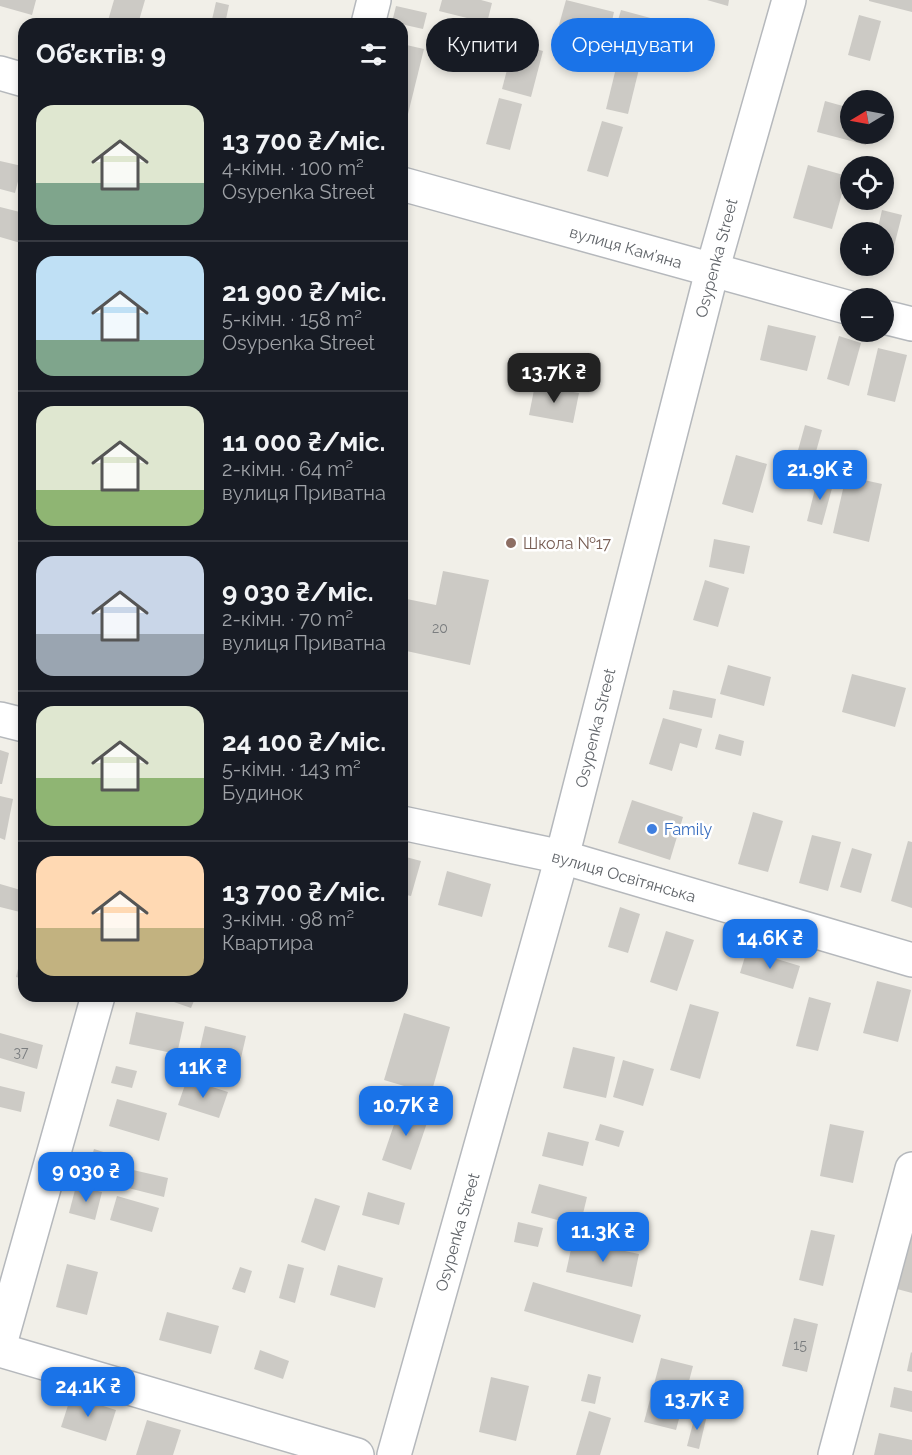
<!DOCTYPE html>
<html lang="uk">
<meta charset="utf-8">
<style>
:root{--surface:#171b24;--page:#242831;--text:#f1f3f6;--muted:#9ea1a6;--line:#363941;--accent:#1a73e8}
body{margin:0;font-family:Raleway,sans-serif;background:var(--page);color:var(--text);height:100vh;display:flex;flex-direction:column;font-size:22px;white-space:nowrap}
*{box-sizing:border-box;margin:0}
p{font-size:20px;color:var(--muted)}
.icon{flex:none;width:33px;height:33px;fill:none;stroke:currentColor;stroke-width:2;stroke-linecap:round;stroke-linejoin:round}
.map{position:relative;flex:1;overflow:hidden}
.sheet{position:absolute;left:18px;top:18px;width:390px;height:984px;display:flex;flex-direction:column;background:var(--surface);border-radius:18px;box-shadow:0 3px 9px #0003}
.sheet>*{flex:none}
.top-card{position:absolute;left:426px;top:18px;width:396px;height:54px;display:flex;gap:12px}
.needle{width:39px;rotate:260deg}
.fabs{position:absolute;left:840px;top:90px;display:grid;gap:12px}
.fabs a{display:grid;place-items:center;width:54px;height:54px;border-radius:50%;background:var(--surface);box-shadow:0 3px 9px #0003;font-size:30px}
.price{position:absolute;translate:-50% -51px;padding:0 14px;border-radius:12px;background:var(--accent);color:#fff;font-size:20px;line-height:39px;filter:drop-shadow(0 2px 3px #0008)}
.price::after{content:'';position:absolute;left:50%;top:36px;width:18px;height:14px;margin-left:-9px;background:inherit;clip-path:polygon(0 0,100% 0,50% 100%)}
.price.active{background:#222;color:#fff}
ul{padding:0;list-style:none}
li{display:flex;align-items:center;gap:18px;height:150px;padding:0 18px}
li+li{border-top:2px solid var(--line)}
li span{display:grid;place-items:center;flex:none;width:168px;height:120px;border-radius:18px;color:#555}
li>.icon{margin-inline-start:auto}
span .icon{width:72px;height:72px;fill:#fffc;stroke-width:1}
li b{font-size:26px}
h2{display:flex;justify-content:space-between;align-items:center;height:72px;padding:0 18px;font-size:26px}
.pill{padding:0 21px;border-radius:27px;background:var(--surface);box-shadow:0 3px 9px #0003;font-size:21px;line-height:54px}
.pill.active{background:var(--accent);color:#fff}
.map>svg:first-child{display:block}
.building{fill:#cccac5}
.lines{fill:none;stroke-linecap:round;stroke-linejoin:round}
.minor-casing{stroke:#b5b8bc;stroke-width:36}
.minor{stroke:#fff;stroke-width:33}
.education-dot{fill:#8d6e63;stroke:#fff;stroke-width:2}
.shop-dot{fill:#3f7fe0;stroke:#fff;stroke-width:2}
.labels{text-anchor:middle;stroke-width:5;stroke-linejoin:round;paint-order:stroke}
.number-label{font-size:14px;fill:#7a7d7f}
.street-label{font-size:16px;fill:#5f6368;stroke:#fff}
.education-label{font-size:16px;fill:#785e54;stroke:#fff;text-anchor:start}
.shop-label{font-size:16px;fill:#366cbe;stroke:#fff;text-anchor:start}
</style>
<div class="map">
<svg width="912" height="1455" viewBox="0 0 912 1455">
<rect width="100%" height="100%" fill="#f1efe8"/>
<g class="building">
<polygon points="0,0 36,0 32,15 0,6"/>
<polygon points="114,0 145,0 138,24 107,24"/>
<polygon points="442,0 481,0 492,3 487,23 439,11"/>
<polygon points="566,0 614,12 608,38 559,25"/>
<polygon points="707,0 729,0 728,6"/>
<polygon points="869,0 912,0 912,12 869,1"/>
<polygon points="216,2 229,5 225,24 211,24"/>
<polygon points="396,6 427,13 423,29 392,22"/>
<polygon points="621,10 680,26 673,50 614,34"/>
<polygon points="859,15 881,21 870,61 848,55"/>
<polygon points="514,43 543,51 531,97 502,89"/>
<polygon points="402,44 424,49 408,114 402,112"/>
<polygon points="617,64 639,69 628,114 606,109"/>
<polygon points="499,98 522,104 510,150 486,144"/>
<polygon points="825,101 850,108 850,134 868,134 866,145 817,132"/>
<polygon points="602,121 623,127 608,177 587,171"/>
<polygon points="0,161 22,166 15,193 0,189"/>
<polygon points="808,165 847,176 832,229 793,218"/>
<polygon points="0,207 24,213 24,244 0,237"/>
<polygon points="882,210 902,215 891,258 884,256 884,232 877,232"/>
<polygon points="768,325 816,336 807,371 760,360"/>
<polygon points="839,336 861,343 849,386 827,379"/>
<polygon points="878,348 907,355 895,402 867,395"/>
<polygon points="535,385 579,393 573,423 529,415"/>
<polygon points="805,425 822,430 814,459 797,454"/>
<polygon points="736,455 767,464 753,513 722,504"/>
<polygon points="846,476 882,484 869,542 833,533"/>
<polygon points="818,477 834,481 822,525 807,521"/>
<polygon points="714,539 750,546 744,574 709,567"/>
<polygon points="443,571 489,580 470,665 402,650 402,598 436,605"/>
<polygon points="705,580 729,588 718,627 693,620"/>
<polygon points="728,665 771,677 764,706 720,694"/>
<polygon points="852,674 906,688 895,727 842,712"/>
<polygon points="673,690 716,699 712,718 669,709"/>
<polygon points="663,718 702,729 697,748 680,743 672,771 649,764"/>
<polygon points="719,734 744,741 741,756 715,749"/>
<polygon points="0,750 9,753 2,784 0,784"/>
<polygon points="0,796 13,799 5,840 0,838"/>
<polygon points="632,800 683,817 670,860 618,843"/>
<polygon points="753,812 783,821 768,872 738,864"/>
<polygon points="812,835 841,842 828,891 799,883"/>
<polygon points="908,841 912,842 912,908 891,901"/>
<polygon points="852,848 872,854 861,893 840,887"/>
<polygon points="402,856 421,861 411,896 402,894"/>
<polygon points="447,871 491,884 482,917 438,905"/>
<polygon points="0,884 24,891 24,913 0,907"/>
<polygon points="620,907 640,914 628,953 608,947"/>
<polygon points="666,931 694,940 677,991 650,982"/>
<polygon points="23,948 24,948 24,979 16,977"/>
<polygon points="747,950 800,966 793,989 740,973"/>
<polygon points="877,981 911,990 898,1042 863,1033"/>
<polygon points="157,996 196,996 191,1008"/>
<polygon points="809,997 831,1003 818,1051 796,1046"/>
<polygon points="690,1004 719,1012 700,1079 670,1070"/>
<polygon points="136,1012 184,1022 177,1054 129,1044"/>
<polygon points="404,1013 450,1027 431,1094 384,1080"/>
<polygon points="205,1026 246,1036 241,1058 200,1048"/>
<polygon points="0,1033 43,1045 37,1069 0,1058"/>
<polygon points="573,1047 615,1057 606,1098 563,1088"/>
<polygon points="623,1060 654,1069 643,1106 613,1097"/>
<polygon points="116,1066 137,1071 132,1088 111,1083"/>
<polygon points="187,1079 228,1092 219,1118 178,1105"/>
<polygon points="0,1086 25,1092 21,1112 0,1107"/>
<polygon points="117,1099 167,1113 159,1141 109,1126"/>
<polygon points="401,1104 430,1114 411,1170 382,1160"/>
<polygon points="600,1124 624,1131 619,1147 595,1140"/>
<polygon points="830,1124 864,1131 853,1183 820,1176"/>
<polygon points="548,1132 589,1142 583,1166 542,1156"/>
<polygon points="94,1149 113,1155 105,1183 86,1177"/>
<polygon points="133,1170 168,1178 164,1197 128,1188"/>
<polygon points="539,1184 587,1197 580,1226 531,1213"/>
<polygon points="76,1186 102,1192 95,1220 69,1213"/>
<polygon points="368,1192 405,1203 399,1225 362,1215"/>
<polygon points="117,1196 159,1208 152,1232 110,1220"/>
<polygon points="315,1198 340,1206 325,1251 301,1242"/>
<polygon points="518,1222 543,1228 538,1247 514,1242"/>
<polygon points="811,1230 835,1235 823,1286 799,1280"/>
<polygon points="911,1234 912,1234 912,1293 897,1289"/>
<polygon points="573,1240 639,1254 632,1287 566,1272"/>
<polygon points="67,1264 98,1272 87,1315 56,1307"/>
<polygon points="288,1264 304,1268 295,1303 279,1298"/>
<polygon points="338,1265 383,1278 375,1308 330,1295"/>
<polygon points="240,1267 252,1271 245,1293 232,1289"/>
<polygon points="533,1282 641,1315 633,1343 524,1311"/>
<polygon points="167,1312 219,1326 211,1354 159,1340"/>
<polygon points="794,1318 818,1324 807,1372 782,1366"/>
<polygon points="260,1350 289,1361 283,1379 254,1369"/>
<polygon points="911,1352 912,1353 912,1372 907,1371"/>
<polygon points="661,1358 693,1366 676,1430 644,1422"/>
<polygon points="588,1374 601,1377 595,1404 581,1401"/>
<polygon points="491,1377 529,1386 516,1441 479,1432"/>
<polygon points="894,1387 912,1391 912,1412 890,1407"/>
<polygon points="71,1396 116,1410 106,1441 61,1427"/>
<polygon points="589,1411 611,1418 600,1455 576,1455"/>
<polygon points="696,1412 707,1415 699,1449 687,1446"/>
<polygon points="147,1420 181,1430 173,1455 136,1455"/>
<polygon points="879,1433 912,1440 912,1455 874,1455"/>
</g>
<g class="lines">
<defs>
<g id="minor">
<polyline points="368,24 374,0"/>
<polyline points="0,73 24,80"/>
<polyline points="402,184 850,308"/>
<polyline points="884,317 912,324"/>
<polyline points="0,719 24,725"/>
<polyline points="402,823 562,857 912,960"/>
<polyline points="0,1344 98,996"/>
<polyline points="0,1350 357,1455"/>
<polyline points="394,1455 562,857 712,271 789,0"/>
<polyline points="835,1455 912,1169"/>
</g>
</defs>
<use href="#minor" class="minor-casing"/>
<use href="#minor" class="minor"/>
</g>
<circle class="education-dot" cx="511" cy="543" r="6"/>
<circle class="shop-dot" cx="652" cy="829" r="6"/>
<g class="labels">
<g class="number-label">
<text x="440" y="633">20</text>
<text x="21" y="1057">37</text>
<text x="800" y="1350">15</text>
</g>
<g class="street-label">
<text transform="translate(626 247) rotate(16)" y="6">вулиця Кам’яна</text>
<text transform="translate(716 258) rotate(-75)" y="6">Osypenka Street</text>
<text transform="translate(595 728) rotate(-76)" y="6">Osypenka Street</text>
<text transform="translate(624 876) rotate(16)" y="6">вулиця Освітянська</text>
<text transform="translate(457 1232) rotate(-74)" y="6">Osypenka Street</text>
</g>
<g class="education-label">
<text x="523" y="549">Школа №17</text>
</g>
<g class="shop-label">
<text x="664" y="835">Family</text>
</g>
</g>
</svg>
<div class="fabs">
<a><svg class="needle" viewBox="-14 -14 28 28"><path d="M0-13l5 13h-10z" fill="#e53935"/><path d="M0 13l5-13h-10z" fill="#9ea1a6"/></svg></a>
<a><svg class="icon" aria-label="locate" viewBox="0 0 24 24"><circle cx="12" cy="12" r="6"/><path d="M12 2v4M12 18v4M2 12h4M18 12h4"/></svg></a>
<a>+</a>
<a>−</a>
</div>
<b class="price active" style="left:554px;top:404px">13.7K ₴</b>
<b class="price" style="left:820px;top:501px">21.9K ₴</b>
<b class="price" style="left:770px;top:970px">14.6K ₴</b>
<b class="price" style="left:203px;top:1099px">11K ₴</b>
<b class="price" style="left:406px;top:1137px">10.7K ₴</b>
<b class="price" style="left:86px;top:1203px">9 030 ₴</b>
<b class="price" style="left:603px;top:1263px">11.3K ₴</b>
<b class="price" style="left:88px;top:1418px">24.1K ₴</b>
<b class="price" style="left:697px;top:1431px">13.7K ₴</b>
<div class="top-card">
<a class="pill">Купити</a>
<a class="pill active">Орендувати</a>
</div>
<section class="sheet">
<h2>Об’єктів: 9<svg class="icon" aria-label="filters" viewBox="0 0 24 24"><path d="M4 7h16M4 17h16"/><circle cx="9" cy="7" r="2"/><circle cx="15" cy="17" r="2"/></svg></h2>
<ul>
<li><span style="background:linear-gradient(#dfe7d0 65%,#7fa58c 0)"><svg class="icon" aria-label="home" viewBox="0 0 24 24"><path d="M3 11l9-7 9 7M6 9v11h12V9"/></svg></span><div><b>13 700 ₴/міс.</b><p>4-кімн. · 100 m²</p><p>Osypenka Street</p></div></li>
<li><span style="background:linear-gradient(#bfe0f5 70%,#7fa58c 0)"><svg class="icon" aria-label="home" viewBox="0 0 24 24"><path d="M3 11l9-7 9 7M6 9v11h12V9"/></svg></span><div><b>21 900 ₴/міс.</b><p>5-кімн. · 158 m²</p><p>Osypenka Street</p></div></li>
<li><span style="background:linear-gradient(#dfe7d0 70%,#8fb573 0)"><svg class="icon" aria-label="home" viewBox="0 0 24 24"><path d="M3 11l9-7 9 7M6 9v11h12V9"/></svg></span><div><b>11 000 ₴/міс.</b><p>2-кімн. · 64 m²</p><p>вулиця Приватна</p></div></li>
<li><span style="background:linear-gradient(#c9d6e8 65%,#9aa5b1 0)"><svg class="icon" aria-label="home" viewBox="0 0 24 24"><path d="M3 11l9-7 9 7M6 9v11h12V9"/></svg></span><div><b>9 030 ₴/міс.</b><p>2-кімн. · 70 m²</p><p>вулиця Приватна</p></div></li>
<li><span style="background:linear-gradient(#dfe7d0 60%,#8fb573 0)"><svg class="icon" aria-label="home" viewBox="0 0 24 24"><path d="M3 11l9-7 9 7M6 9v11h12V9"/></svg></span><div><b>24 100 ₴/міс.</b><p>5-кімн. · 143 m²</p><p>Будинок</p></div></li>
<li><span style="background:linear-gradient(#ffd9b3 60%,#c2b280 0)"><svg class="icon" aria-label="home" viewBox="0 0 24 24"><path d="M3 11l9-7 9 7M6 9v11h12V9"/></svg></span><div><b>13 700 ₴/міс.</b><p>3-кімн. · 98 m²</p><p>Квартира</p></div></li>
</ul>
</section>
</div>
